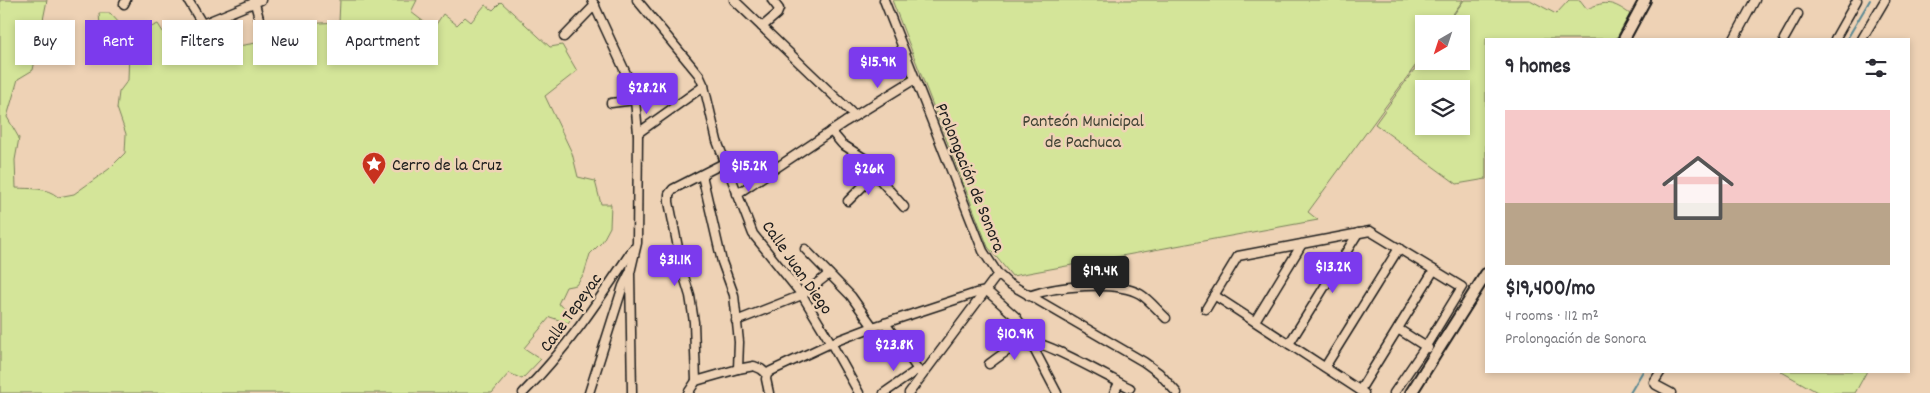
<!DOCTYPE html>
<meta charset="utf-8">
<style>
:root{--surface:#fff;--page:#f7f7f7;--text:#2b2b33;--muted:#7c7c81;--accent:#7c3aed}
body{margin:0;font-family:Dekko,sans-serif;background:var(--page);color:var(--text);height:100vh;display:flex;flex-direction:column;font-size:19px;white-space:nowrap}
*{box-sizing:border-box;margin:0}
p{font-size:16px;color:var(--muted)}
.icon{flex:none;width:28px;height:28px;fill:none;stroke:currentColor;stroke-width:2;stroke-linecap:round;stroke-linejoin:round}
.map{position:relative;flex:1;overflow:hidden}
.panel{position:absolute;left:1485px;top:38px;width:425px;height:335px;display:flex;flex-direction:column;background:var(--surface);border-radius:0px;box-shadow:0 2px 8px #0003}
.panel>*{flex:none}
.hud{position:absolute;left:15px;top:20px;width:475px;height:45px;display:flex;gap:10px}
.needle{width:32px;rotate:219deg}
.buttons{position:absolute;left:1415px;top:15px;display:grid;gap:10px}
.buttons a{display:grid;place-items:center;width:55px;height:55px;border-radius:0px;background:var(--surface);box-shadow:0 2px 8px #0003;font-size:25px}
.price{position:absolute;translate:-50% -42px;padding:0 11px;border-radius:5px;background:var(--accent);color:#fff;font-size:16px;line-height:32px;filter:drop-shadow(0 1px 2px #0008)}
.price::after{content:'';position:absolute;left:50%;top:30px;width:15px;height:11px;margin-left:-8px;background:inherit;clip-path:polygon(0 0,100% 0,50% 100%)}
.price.active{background:#222;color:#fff}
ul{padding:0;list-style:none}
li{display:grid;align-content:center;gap:10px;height:265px;padding:0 20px}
li span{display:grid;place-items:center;height:155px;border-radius:0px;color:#555}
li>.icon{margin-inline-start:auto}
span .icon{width:90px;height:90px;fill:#fffc;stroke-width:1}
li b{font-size:21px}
h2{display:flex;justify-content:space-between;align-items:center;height:60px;padding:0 20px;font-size:21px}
.tag{padding:0 18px;border-radius:0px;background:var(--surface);box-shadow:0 2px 8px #0003;font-size:18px;line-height:45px}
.tag.active{background:var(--accent);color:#fff}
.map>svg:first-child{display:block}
.green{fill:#d4e599;stroke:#78805a;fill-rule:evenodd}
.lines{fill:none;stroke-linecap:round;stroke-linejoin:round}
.stream{stroke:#5a8893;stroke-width:2}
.minor-casing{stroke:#1c1c1c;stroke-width:11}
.tertiary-casing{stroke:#1c1c1c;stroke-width:14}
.minor{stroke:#eed2b5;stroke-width:8}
.tertiary{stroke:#eed2b5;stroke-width:10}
.labels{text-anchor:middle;stroke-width:5;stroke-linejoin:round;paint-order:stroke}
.park-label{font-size:18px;fill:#414435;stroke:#eed2b5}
.poi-label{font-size:18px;fill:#1c1c1c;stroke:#eed2b5;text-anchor:start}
.street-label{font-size:18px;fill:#1c1c1c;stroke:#eed2b5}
</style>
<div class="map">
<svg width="1930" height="393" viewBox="0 0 1930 393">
<rect width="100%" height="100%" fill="#eed2b5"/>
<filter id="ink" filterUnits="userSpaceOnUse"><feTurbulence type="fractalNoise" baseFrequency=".02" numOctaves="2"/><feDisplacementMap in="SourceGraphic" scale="10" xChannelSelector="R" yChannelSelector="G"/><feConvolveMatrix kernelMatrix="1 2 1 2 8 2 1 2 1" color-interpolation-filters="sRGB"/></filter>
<g filter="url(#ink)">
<g class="green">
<path d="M0 0H47L33 70 18 79 7 117 19 138 15 160 16 188C30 189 47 187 58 197L74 194 109 169 125 153 126 134 117 108 119 92 128 80 129 50 95 46 100 26 99 13H110L131 36 158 24 177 54 227 37 232 47 286 38 284 25 339 22 340 0H417L411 12 433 29 443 14 457 25 465 17 471 22 485 5 493 10 501 2 550 47 562 45 577 71 545 96 572 153 578 177 595 181 601 204H611L610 227 602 242 590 254 584 274 576 285 566 287 558 304 575 313 568 323 550 317 524 348 541 359 522 379 509 373 492 393H0Z"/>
<polygon points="892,0 1463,0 1446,24 1424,24 1424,54 1308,212 1318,220 1012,276 988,247"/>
<path d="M1464 0H1530L1556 14 1569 0H1580L1587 9C1606 0 1613 2 1630 14L1616 39H1486V179L1457 184 1375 124 1424 56V61H1461V24H1447ZM1424 89H1461V126H1424Z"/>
<polygon points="1780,371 1867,371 1855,393 1819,393"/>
</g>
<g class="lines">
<g class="stream">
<polyline points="1847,39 1870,0"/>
<polyline points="1630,393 1643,371"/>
</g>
<defs>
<g id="minor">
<polyline points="188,0 209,35"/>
<polyline points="254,0 260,22"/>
<polyline points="592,0 629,80 635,100 638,133 637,243 630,273 632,393"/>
<polyline points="637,0 699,75 704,86 717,141 753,234 802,295 831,343 859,393"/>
<polyline points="734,0 855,116"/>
<polyline points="884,0 983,251 998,274 1008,283 1144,362 1159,373 1177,393"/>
<polyline points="124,4 126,0"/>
<polyline points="202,24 261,0"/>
<polyline points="762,27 777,14 779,9 772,0"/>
<polyline points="564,37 595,5"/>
<polyline points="1734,39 1755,0"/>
<polyline points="1784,39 1798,14"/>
<polyline points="1835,39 1857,0"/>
<polyline points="1862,39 1885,0"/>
<polyline points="611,103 635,100"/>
<polyline points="831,131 842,144 867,160 875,174 904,207"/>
<polyline points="638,133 704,86"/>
<polyline points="702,175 722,262 734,295 739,342 738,369"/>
<polyline points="737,194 845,122 915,79"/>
<polyline points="848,201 875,174"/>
<polyline points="805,249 851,296 873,327"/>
<polyline points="1214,295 1364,393"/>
<path d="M1029 296C1055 286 1115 280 1140 294 1150 300 1158 311 1166 318"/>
<polyline points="1206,309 1238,256 1370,231 1462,287 1426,346 1394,393"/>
<polyline points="736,321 802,295 829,274"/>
<polyline points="1255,321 1302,244"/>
<polyline points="885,323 921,374"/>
<polyline points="1398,329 1428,348"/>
<polyline points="1289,344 1358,233"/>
<path d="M989 364C1001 355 1015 344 1030 342 1044 340 1113 380 1130 388"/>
<polyline points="1325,367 1399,248"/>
<polyline points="1661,371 1654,382 1656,385 1671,393"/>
<polyline points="767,374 771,371 831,343 873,327 976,293 987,291 1016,317 1023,328 1057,393"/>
<polyline points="767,374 766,379 769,393"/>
<polyline points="696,381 694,322 690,296 683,273 669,202 669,194 673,189 726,162"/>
<polyline points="1360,390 1434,270"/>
<path d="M523 393C566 350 599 300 633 249"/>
<polyline points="589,393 623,286 629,274"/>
<polyline points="688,393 696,381 738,369 754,366 761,369 767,374"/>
<polyline points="884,393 917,370"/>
<polyline points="909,393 998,274"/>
<polyline points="1114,393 1119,383"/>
</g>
<g id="tertiary">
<polyline points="1624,39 1645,0"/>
<polyline points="1411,393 1486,274"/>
</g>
</defs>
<use href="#minor" class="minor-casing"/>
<use href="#tertiary" class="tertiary-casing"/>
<use href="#minor" class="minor"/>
<use href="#tertiary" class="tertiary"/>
</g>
</g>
<defs>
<symbol id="sight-pin" viewBox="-11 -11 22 30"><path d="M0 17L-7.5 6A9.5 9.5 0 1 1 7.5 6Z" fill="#c8321e" stroke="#eed2b5"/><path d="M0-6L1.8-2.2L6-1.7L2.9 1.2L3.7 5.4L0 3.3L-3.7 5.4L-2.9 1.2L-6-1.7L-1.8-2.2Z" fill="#fff"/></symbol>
</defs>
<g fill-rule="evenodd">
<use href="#sight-pin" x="360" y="150" width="28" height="38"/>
</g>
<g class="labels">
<g class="park-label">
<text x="1083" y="126">Panteón Municipal<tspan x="1083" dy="21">de Pachuca</tspan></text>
</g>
<g class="poi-label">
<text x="392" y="170">Cerro de la Cruz</text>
</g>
<g class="street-label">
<text transform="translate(971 177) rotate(68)" y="6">Prolongación de Sonora</text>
<text transform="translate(798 267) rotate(55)" y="6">Calle Juan Diego</text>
<text transform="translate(570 312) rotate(-54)" y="6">Calle Tepeyac</text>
</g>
</g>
</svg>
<div class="buttons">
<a><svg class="needle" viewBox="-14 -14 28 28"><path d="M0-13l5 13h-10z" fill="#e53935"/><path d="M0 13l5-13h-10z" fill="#7c7c81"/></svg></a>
<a><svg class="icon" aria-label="layers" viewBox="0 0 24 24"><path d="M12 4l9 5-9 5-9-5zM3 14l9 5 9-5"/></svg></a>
</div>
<b class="price" style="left:878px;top:89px">$15.9K</b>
<b class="price" style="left:647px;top:115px">$28.2K</b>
<b class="price" style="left:749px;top:193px">$15.2K</b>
<b class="price" style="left:869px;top:196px">$26K</b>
<b class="price" style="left:675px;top:287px">$31.1K</b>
<b class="price" style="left:1333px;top:294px">$13.2K</b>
<b class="price active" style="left:1100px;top:298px">$19.4K</b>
<b class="price" style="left:1015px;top:361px">$10.9K</b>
<b class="price" style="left:894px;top:372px">$23.8K</b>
<div class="hud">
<a class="tag">Buy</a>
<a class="tag active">Rent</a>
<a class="tag">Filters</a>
<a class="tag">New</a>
<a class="tag">Apartment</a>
</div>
<section class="panel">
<h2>9 homes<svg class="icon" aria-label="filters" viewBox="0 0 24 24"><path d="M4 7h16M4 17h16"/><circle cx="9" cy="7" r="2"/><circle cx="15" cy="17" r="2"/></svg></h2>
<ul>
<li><span style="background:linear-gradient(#f6c9c9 60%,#b9a48a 0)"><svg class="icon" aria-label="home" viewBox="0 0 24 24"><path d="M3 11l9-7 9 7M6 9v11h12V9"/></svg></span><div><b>$19,400/mo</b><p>4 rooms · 112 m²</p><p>Prolongación de Sonora</p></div></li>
</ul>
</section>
</div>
